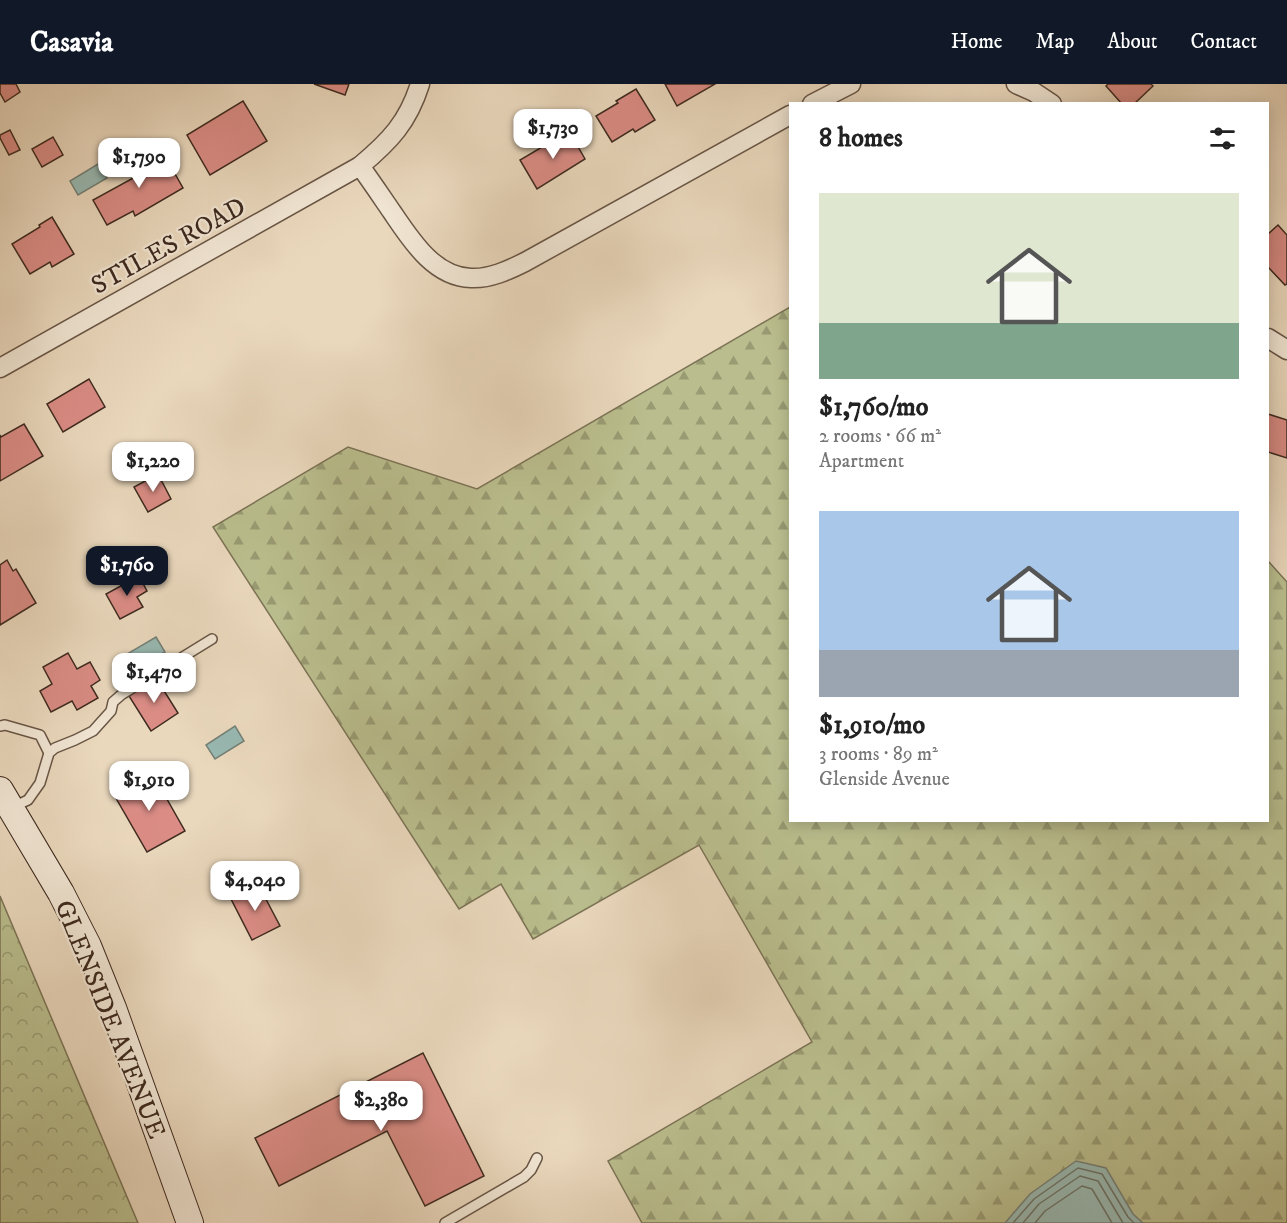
<!DOCTYPE html>
<meta charset="utf-8">
<style>
:root{--surface:#fff;--page:#f6f6f6;--text:#222;--muted:#767676;--accent:#111827}
body{margin:0;font-family:"IM FELL DW Pica",serif;background:var(--page);color:var(--text);height:100vh;display:flex;flex-direction:column;font-size:22px;white-space:nowrap}
*{box-sizing:border-box;margin:0}
p{font-size:20px;color:var(--muted)}
.icon{flex:none;width:33px;height:33px;fill:none;stroke:currentColor;stroke-width:2;stroke-linecap:round;stroke-linejoin:round}
.map{position:relative;flex:1;overflow:hidden}
.panel{position:absolute;left:789px;top:18px;width:480px;height:720px;display:flex;flex-direction:column;background:var(--surface);border-radius:0px;box-shadow:0 3px 15px #0003}
.panel>*{flex:none}
.price{position:absolute;translate:-50% -51px;padding:0 14px;border-radius:12px;background:#fff;color:#222;font-size:20px;line-height:39px;filter:drop-shadow(0 2px 3px #0008)}
.price::after{content:'';position:absolute;left:50%;top:36px;width:18px;height:14px;margin-left:-9px;background:inherit;clip-path:polygon(0 0,100% 0,50% 100%)}
.price.selected{background:var(--accent);color:#fff}
ul{padding:0;list-style:none}
li{display:grid;align-content:center;gap:12px;height:318px;padding:0 30px}
li span{display:grid;place-items:center;height:186px;border-radius:0px;color:#555}
li>.icon{margin-inline-start:auto}
span .icon{width:108px;height:108px;fill:#fffc;stroke-width:1}
li b{font-size:26px}
h2{display:flex;justify-content:space-between;align-items:center;height:72px;padding:0 30px;font-size:26px}
header{display:flex;align-items:center;gap:36px;box-sizing:border-box;height:84px;padding:0 30px;background:var(--accent);color:#fff}
header strong{font-size:28px}
nav{display:flex;gap:33px;margin-inline-start:auto;font-size:21px}
.map>svg:first-child{display:block}
.forest{fill:url(#forest-firs);stroke:#7c7456;stroke-width:1.5}
.park{fill:url(#park-crowns);stroke:#7c7456;stroke-width:1.5}
.water{fill:#98b9b2;stroke:#748077;stroke-width:1.5}
.lines{fill:none;stroke-linecap:round;stroke-linejoin:round}
.shore{stroke:#6b7268;stroke-width:1.5}
.building{fill:#da8c85;stroke:#3e2a1f;stroke-width:1.5}
.lane-casing{stroke:#695646;stroke-width:12}
.street-casing{stroke:#695646;stroke-width:21}
.secondary-casing{stroke:#3e2a1f;stroke-width:28}
.lane{stroke:#f1e6d4;stroke-width:9}
.street{stroke:#f1e6d4;stroke-width:18}
.secondary{stroke:#f1e6d4;stroke-width:26}
.labels{text-anchor:middle;stroke-width:4.5;stroke-linejoin:round;paint-order:stroke}
.street-label{font-size:26px;fill:#3e2a1f;stroke:#f1e6d4}
</style>
<header>
<strong>Casavia</strong>
<nav><a>Home</a><a>Map</a><a>About</a><a>Contact</a></nav>
</header>
<div class="map">
<svg width="1287" height="1139" viewBox="0 0 1287 1139">
<defs>
<pattern id="forest-firs" width="22" height="20" patternUnits="userSpaceOnUse" patternTransform="scale(1.5)"><rect width="22" height="20" fill="#babe8e"/><path d="M5 1l3.5 6h-7zM16 11l3.5 6h-7z" fill="#999b73"/></pattern>
<pattern id="park-crowns" width="20" height="18" patternUnits="userSpaceOnUse" patternTransform="scale(1.5)"><rect width="20" height="18" fill="#babe8e"/><path d="M2 6a3 3 0 1 1 6 0M12 15a3 3 0 1 1 6 0" fill="none" stroke="#999b73"/></pattern>
</defs>
<rect width="100%" height="100%" fill="#ead8bd"/>
<filter id="stains"><feTurbulence type="fractalNoise" baseFrequency=".00333" numOctaves="4"/><feColorMatrix values="0 0 0 0 .2 0 0 0 0 .09 0 0 0 0 .02 0 0 0 .5 -.17"/></filter>
<radialGradient id="worn" r=".72"><stop offset=".6" stop-color="#630" stop-opacity="0"/><stop offset="1" stop-color="#630" stop-opacity=".3"/></radialGradient>
<polygon class="forest" points="790,223 790,736 1268,736 1268,477 1287,498 1287,1139 642,1139 608,1077 812,958 699,761 533,855 501,800 459,825 213,443 348,363 477,405"/>
<polygon class="park" points="0,812 138,1139 0,1139"/>
<g class="water">
<polygon points="98,80 107,94 78,111 70,97"/>
<polygon points="156,553 165,568 134,585 132,581 128,583 125,576 128,574 127,570"/>
<polygon points="235,642 244,657 215,675 206,661"/>
<polygon points="1076,1077 1106,1084 1133,1130 1143,1139 1005,1139 1030,1110"/>
</g>
<g class="lines">
<g class="shore">
<polyline points="1013,1139 1034,1115 1078,1084 1102,1090 1128,1133 1134,1139"/>
<polyline points="1023,1139 1039,1120 1080,1092 1098,1097 1123,1139"/>
<polyline points="1035,1139 1045,1127 1082,1102 1092,1105 1112,1139"/>
</g>
</g>
<g class="building">
<polygon points="0,0 16,0 20,8 5,18 0,9"/>
<polygon points="314,0 349,0 345,11"/>
<polygon points="665,0 715,0 677,22"/>
<polygon points="1108,0 1151,0 1153,2 1134,20 1122,20 1106,2"/>
<polygon points="636,5 655,36 635,48 633,45 612,58 596,32 618,19 616,17"/>
<polygon points="243,17 267,57 210,91 187,51"/>
<polygon points="10,46 20,66 9,71 0,54 0,51"/>
<polygon points="569,47 585,75 537,105 520,76"/>
<polygon points="53,53 63,71 42,83 32,65"/>
<polygon points="138,63 150,83 166,74 183,104 135,132 133,127 107,141 93,116 137,92 125,70"/>
<polygon points="52,133 74,170 52,183 50,178 30,190 12,160 40,143 39,141"/>
<polygon points="1278,141 1287,151 1287,200 1285,201 1268,183 1268,150"/>
<polygon points="89,295 105,323 63,348 47,320"/>
<polygon points="1268,330 1287,336 1287,374 1268,368"/>
<polygon points="24,340 43,372 0,397 0,351 1,353"/>
<polygon points="158,390 171,415 148,428 134,403"/>
<polygon points="7,476 13,487 16,485 36,519 0,541 0,481"/>
<polygon points="139,492 147,507 137,513 143,523 120,535 106,510"/>
<polygon points="68,569 77,585 90,578 100,596 91,602 98,614 77,626 72,617 51,628 40,607 52,600 43,583"/>
<polygon points="156,594 178,629 151,647 129,612"/>
<polygon points="151,687 185,747 147,768 113,709"/>
<polygon points="258,800 280,842 252,856 231,815"/>
<polygon points="423,969 484,1092 425,1122 387,1047 279,1102 255,1054"/>
</g>
<g class="lines">
<defs>
<g id="lane">
<polyline points="0,642 5,641 40,651 49,669"/>
<polyline points="13,723 28,716 40,699 49,669 55,664 75,656 93,647 111,627 113,618 121,611 212,555"/>
<polyline points="445,1139 524,1093 531,1086 537,1074"/>
</g>
<g id="street">
<polyline points="1016,0 1034,8 1052,20"/>
<polyline points="812,20 851,0"/>
<path d="M360 82C371 97 381 112 392 128 411 156 434 193 471 194 490 195 509 186 525 178L790 31"/>
<polyline points="1268,254 1287,266"/>
<path d="M0 284 360 82C390 57 408 38 420 0"/>
</g>
<polyline id="secondary" points="0,706 61,809 88,862 113,924 190,1139"/>
</defs>
<use href="#lane" class="lane-casing"/>
<use href="#street" class="street-casing"/>
<use href="#secondary" class="secondary-casing"/>
<use href="#lane" class="lane"/>
<use href="#street" class="street"/>
<use href="#secondary" class="secondary"/>
</g>
<g class="labels">
<g class="street-label">
<text transform="translate(168 161) rotate(-29)" y="9">STILES ROAD</text>
<text transform="translate(111 935) rotate(68)" y="9">GLENSIDE AVENUE</text>
</g>
</g>
<rect width="100%" height="100%" filter="url(#stains)"/>
<rect width="100%" height="100%" fill="url(#worn)"/>
</svg>
<b class="price" style="left:553px;top:76px">$1,730</b>
<b class="price" style="left:139px;top:105px">$1,790</b>
<b class="price" style="left:153px;top:409px">$1,220</b>
<b class="price selected" style="left:127px;top:513px">$1,760</b>
<b class="price" style="left:154px;top:620px">$1,470</b>
<b class="price" style="left:149px;top:728px">$1,910</b>
<b class="price" style="left:255px;top:828px">$4,040</b>
<b class="price" style="left:381px;top:1048px">$2,380</b>
<section class="panel">
<h2>8 homes<svg class="icon" aria-label="filters" viewBox="0 0 24 24"><path d="M4 7h16M4 17h16"/><circle cx="9" cy="7" r="2"/><circle cx="15" cy="17" r="2"/></svg></h2>
<ul>
<li><span style="background:linear-gradient(#dfe7d0 70%,#7fa58c 0)"><svg class="icon" aria-label="home" viewBox="0 0 24 24"><path d="M3 11l9-7 9 7M6 9v11h12V9"/></svg></span><div><b>$1,760/mo</b><p>2 rooms · 66 m²</p><p>Apartment</p></div></li>
<li><span style="background:linear-gradient(#a9c7e8 75%,#9aa5b1 0)"><svg class="icon" aria-label="home" viewBox="0 0 24 24"><path d="M3 11l9-7 9 7M6 9v11h12V9"/></svg></span><div><b>$1,910/mo</b><p>3 rooms · 89 m²</p><p>Glenside Avenue</p></div></li>
</ul>
</section>
</div>
